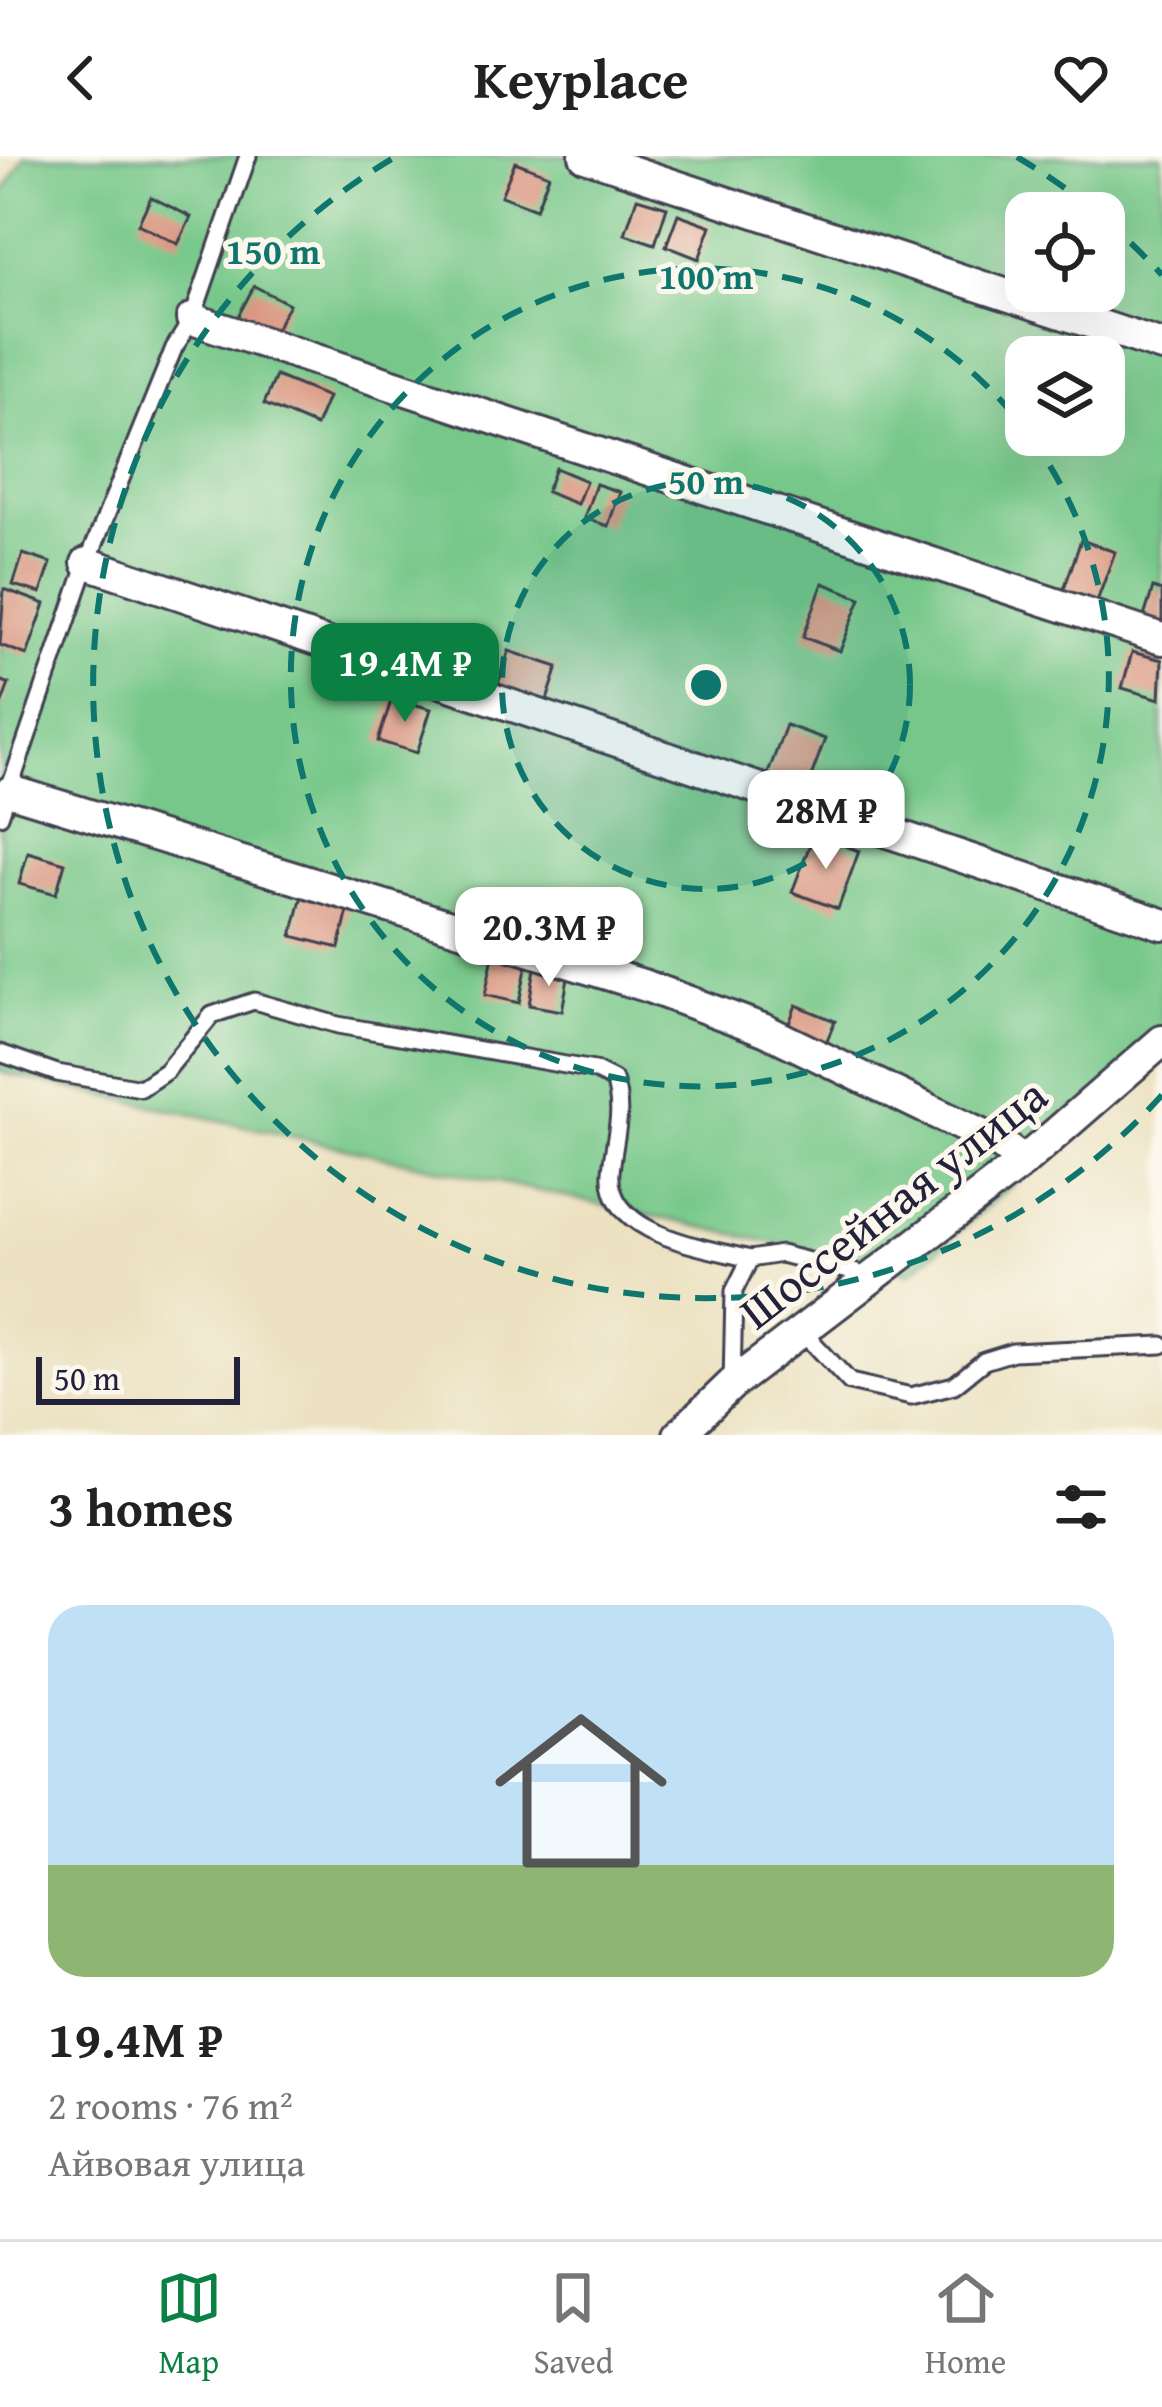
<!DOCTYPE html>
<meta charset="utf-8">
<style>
:root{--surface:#fff;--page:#f6f6f6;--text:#222;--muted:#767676;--line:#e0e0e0;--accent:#0b8043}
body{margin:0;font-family:"Gentium Book Plus",serif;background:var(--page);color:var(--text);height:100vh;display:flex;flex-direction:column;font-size:45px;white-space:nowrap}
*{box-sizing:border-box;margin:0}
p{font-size:39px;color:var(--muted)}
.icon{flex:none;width:66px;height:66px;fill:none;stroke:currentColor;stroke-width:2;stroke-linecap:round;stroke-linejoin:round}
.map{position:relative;height:1279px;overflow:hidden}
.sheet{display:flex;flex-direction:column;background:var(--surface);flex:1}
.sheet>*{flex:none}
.buttons{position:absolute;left:1005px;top:36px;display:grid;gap:24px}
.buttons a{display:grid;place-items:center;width:120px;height:120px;border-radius:24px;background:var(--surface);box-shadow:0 12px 48px #0002;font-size:60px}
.scale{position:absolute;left:36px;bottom:30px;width:204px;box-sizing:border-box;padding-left:12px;border:6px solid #22223b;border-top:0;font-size:33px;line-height:42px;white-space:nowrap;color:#22223b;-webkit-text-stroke:9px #fbf7ec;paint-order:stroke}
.price{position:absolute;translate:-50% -102px;padding:0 27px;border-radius:24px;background:#fff;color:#222;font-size:39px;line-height:78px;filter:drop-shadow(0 3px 6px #0008)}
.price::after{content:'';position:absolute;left:50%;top:72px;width:36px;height:27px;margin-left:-18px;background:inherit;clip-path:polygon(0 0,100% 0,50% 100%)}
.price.current{background:var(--accent);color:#fff}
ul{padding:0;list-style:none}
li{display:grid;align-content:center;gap:24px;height:636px;padding:0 48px}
li span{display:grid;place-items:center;height:372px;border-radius:36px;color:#555}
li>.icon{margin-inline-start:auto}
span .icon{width:216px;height:216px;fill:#fffc;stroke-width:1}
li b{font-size:51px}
h2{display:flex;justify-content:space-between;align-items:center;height:144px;padding:0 48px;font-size:51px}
header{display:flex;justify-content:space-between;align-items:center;height:156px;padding:0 48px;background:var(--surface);font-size:54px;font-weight:600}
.tab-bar{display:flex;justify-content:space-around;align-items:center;height:168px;border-top:3px solid var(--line);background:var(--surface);font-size:33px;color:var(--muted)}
.tab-bar a{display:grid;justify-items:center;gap:6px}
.tab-bar .current{color:var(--accent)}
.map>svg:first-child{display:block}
.green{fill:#76c789;stroke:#4c7462;stroke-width:3;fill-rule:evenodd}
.building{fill:#d9947f}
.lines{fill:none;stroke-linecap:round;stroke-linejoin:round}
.service-casing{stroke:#403f4f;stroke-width:21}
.minor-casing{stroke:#403f4f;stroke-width:36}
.service{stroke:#fff;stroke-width:15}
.minor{stroke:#fff;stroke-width:30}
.ring{fill:none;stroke:#0f766e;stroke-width:6;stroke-dasharray:21 15}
.labels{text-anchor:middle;stroke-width:10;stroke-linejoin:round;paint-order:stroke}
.street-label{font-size:48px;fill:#22223b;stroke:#fbf7ec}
.centre{fill:#0f766e;stroke:#fbf7ec;stroke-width:6}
.ring-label{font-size:36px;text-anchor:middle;font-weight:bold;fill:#0f766e;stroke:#fbf7ec;stroke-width:10;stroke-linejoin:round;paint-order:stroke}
</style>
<header><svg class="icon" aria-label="back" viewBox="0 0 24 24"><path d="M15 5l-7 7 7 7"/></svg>Keyplace<svg class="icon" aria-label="heart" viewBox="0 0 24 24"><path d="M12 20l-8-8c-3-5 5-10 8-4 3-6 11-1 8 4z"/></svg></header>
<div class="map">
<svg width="1162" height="1279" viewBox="0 0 1162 1279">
<rect width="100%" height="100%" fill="#fbf7ec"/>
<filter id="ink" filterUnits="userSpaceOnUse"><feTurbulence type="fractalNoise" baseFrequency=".00833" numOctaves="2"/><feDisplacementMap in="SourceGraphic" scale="24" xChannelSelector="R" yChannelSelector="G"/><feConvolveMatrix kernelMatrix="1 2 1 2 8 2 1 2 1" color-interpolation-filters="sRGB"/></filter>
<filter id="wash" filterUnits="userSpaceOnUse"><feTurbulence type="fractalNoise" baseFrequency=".004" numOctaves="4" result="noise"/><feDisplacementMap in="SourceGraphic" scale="48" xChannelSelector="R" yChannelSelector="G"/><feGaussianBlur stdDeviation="2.7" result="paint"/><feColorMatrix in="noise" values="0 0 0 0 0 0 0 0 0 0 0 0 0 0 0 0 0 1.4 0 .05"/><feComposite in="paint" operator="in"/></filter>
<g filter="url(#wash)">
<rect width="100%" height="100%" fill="#ebe1c0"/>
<path class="green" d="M25 0H1162V900L910 1117 0 916V42ZM1026 57H1104V135H1026ZM1026 201H1104V279H1026Z"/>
<g id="blocks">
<g class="building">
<polygon points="515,6 549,19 536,53 501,40"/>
<polygon points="151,41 191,61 178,88 138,68"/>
<polygon points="637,42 667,51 655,88 625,78"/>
<polygon points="678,58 711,70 699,103 666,90"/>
<polygon points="254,130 289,148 271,182 236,164"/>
<polygon points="276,220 328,241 316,270 264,248"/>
<polygon points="555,312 586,325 577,348 546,336"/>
<polygon points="596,328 620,336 608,370 584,362"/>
<polygon points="1081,384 1115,396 1096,448 1063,436"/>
<polygon points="23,398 51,407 41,437 13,429"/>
<polygon points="823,427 861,442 840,495 803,481"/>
<polygon points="1153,432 1162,435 1162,470 1143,464"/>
<polygon points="4,433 45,448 27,499 0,489"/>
<polygon points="509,495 558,511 546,547 497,531"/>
<polygon points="1132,496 1162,504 1160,543 1122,532"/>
<polygon points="0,524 9,528 0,552"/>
<polygon points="392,542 431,553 417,597 378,585"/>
<polygon points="786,569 825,583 806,634 767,620"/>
<polygon points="814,678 859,695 838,753 792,736"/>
<polygon points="28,696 65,707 56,738 19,728"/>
<polygon points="302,739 349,750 339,792 292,780"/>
<polygon points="493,800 527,808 519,847 485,839"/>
<polygon points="535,812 569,817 562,855 529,849"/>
<polygon points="796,849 835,865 823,894 785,878"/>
</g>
</g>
</g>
<g filter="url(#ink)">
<use href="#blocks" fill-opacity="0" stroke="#403f4f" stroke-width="3"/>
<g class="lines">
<defs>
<g id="service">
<polyline points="0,660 87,407 174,192 192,163 248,0"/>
<path d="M0 897 57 917 141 932 166 915 212 859 254 845 338 869 594 914 614 924C625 957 614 982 611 1016 606 1080 706 1091 750 1103"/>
<polyline points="802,1175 850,1226 911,1240 954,1229 984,1205 1013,1196 1162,1189"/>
<polyline points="732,1228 734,1135 750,1103 781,1098 873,1121"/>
</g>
<g id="minor">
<polyline points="585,0 1162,190"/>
<polyline points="192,163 1162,483"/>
<polyline points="87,407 1162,768"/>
<polyline points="11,635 646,830 765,874 1002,989 1023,1006"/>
<polyline points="679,1279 732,1228 1023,1006 1162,885"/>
</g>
</defs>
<use href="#service" class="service-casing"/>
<use href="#minor" class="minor-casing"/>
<use href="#service" class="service"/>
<use href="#minor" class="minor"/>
</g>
</g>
<circle cx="706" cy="529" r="204" fill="#0f766e" fill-opacity=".12"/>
<g class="ring">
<circle cx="706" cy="529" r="204"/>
<path d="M1030 280A409 409 0 1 1 1024 272"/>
<path d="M1162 939A613 613 0 1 1 395 1M1017 1A613 613 0 0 1 1096 56M1104 63A613 613 0 0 1 1162 119"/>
</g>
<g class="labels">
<g class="street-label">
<text transform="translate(893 1047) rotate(-38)" y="17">Шоссейная улица</text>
</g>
</g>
<circle cx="706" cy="529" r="18" class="centre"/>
<g class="ring-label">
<text x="273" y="108">150 m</text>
<text x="706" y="133">100 m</text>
<text x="706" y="338">50 m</text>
</g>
</svg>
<div class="buttons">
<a><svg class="icon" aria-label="locate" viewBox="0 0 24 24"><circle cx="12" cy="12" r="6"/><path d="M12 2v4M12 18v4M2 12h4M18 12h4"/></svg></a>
<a><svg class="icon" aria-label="layers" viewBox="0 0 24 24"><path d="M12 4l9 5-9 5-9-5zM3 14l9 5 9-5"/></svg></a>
</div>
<div class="scale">50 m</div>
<b class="price current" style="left:405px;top:569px">19.4M ₽</b>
<b class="price" style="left:826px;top:716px">28M ₽</b>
<b class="price" style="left:549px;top:833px">20.3M ₽</b>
</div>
<section class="sheet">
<h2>3 homes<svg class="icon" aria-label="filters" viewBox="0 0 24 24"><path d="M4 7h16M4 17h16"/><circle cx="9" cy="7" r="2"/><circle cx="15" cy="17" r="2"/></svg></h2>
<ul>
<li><span style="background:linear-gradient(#bfe0f5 70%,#8fb573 0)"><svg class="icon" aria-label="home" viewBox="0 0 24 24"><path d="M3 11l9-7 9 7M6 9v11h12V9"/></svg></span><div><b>19.4M ₽</b><p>2 rooms · 76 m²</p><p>Айвовая улица</p></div></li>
</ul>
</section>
<nav class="tab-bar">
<a class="current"><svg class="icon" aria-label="map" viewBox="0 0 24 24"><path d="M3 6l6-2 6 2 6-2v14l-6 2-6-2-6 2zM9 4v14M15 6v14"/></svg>Map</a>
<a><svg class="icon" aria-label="saved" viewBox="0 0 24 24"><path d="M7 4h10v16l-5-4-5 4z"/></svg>Saved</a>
<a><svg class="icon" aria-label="home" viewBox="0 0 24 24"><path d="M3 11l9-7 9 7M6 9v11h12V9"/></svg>Home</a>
</nav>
